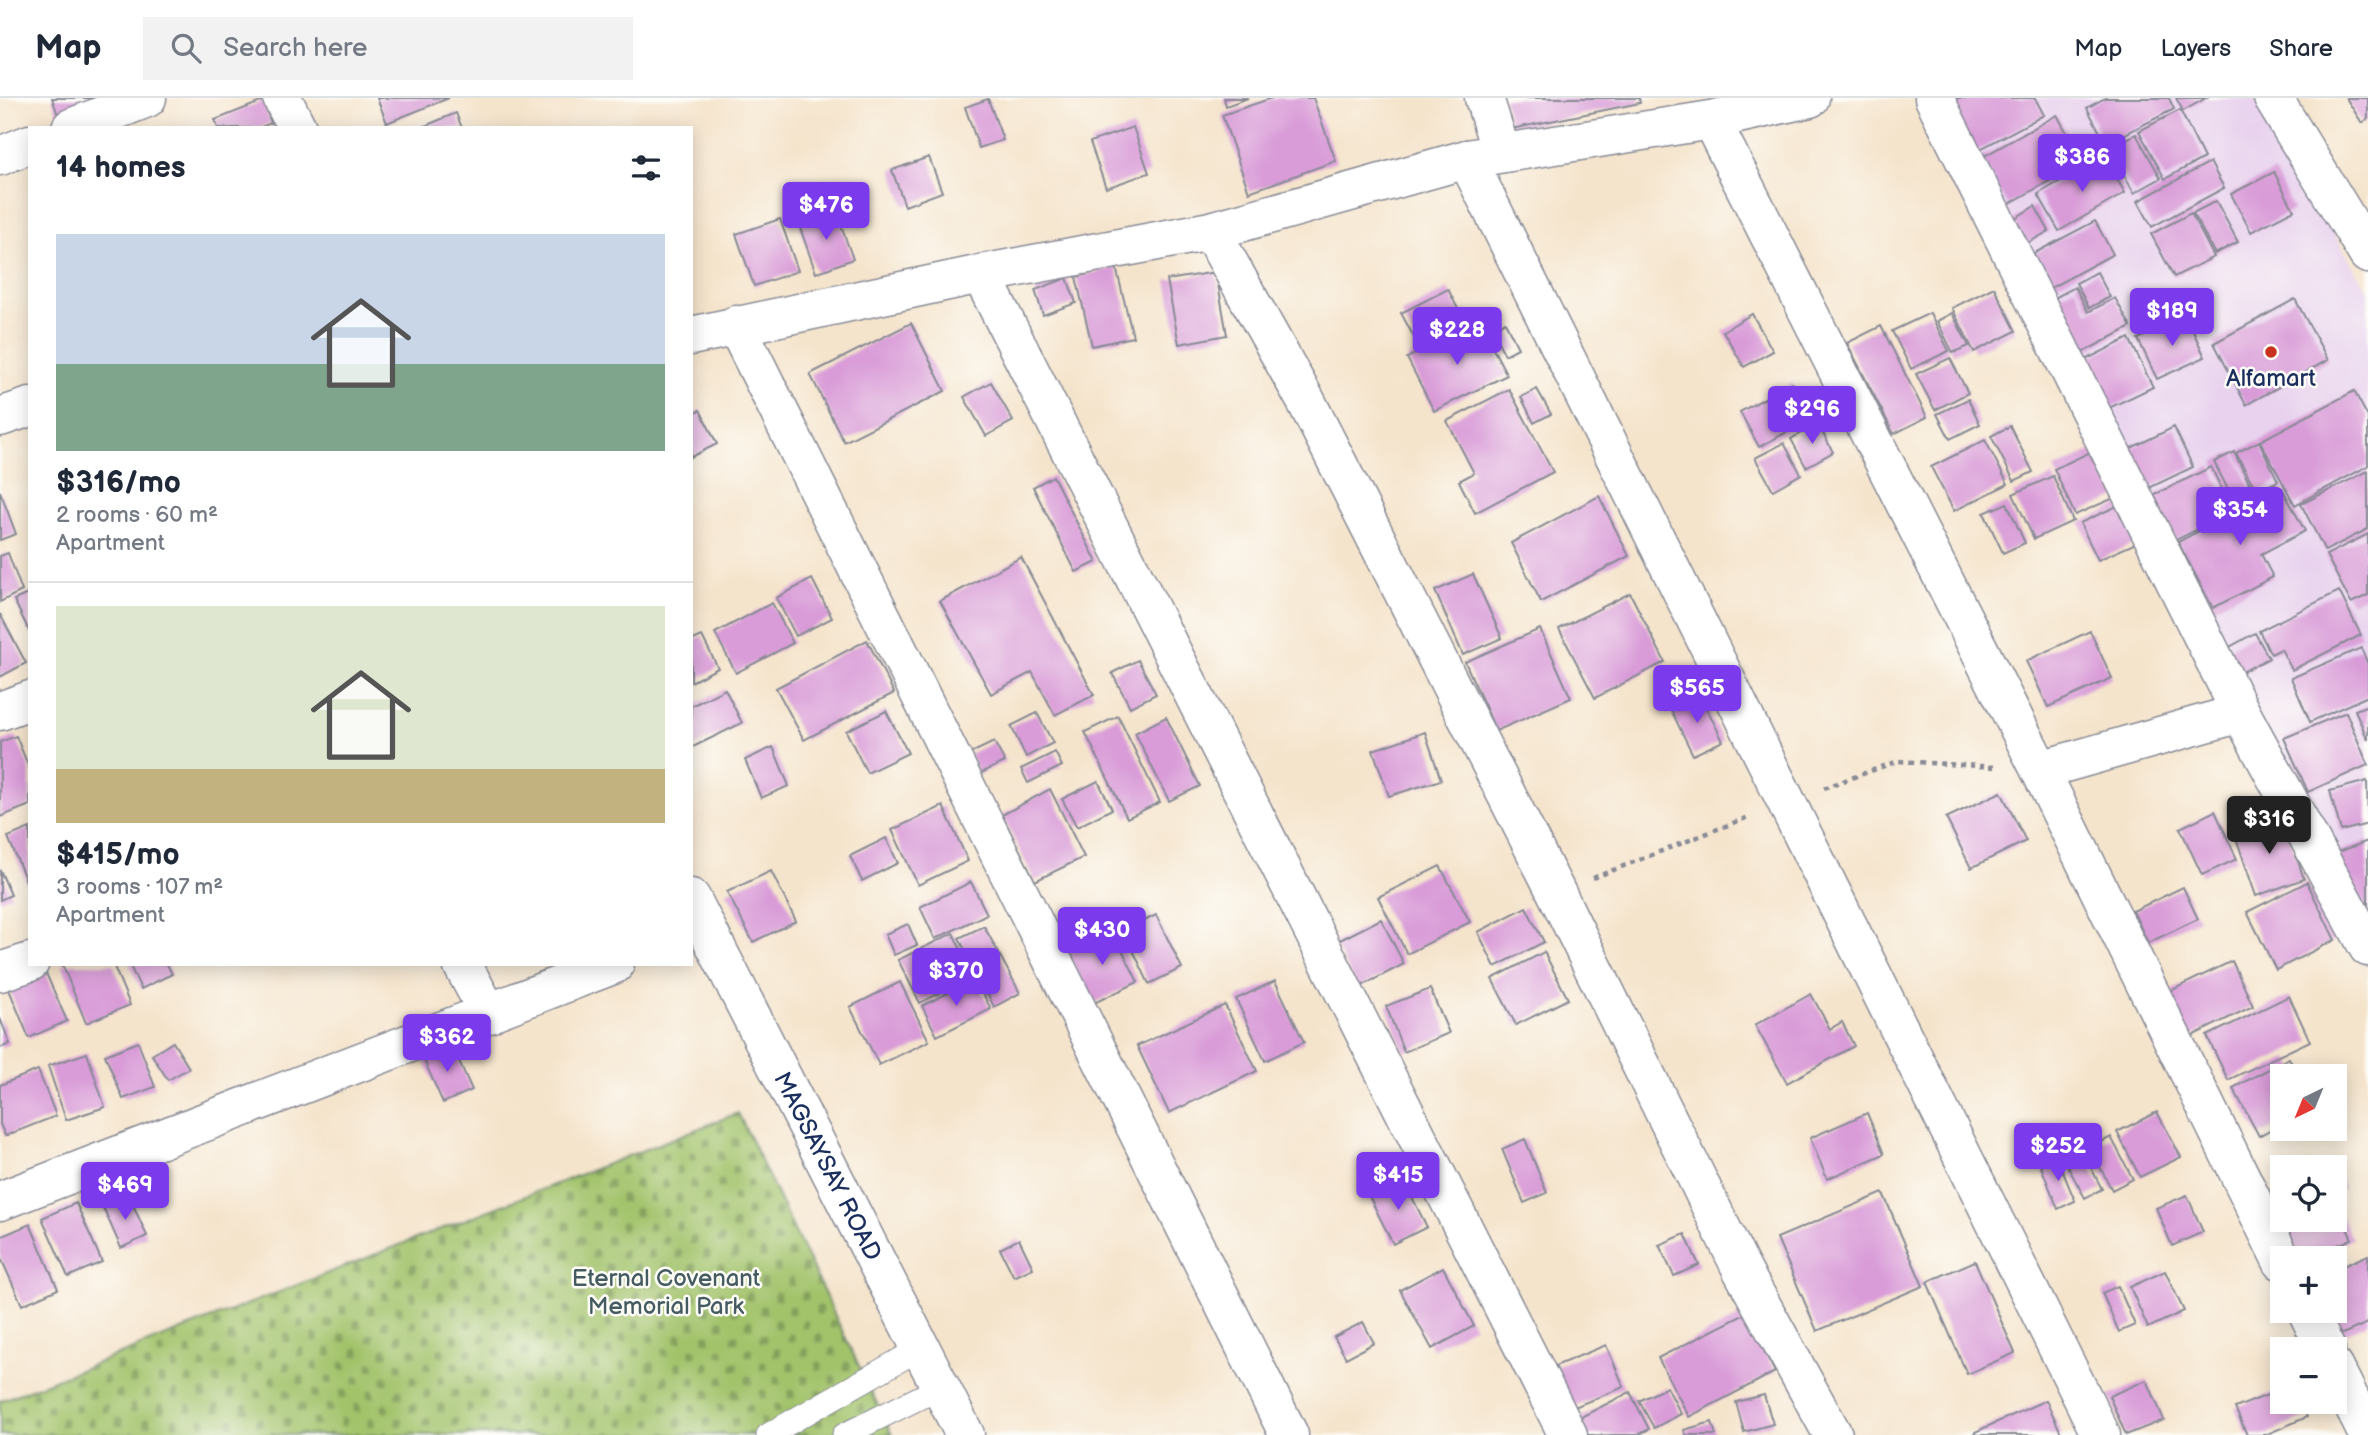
<!DOCTYPE html>
<meta charset="utf-8">
<style>
:root{--surface:#fff;--page:#f2f2f3;--text:#1f2937;--muted:#747a83;--line:#e0e1e3;--accent:#7c3aed}
body{margin:0;font-family:"Balsamiq Sans",sans-serif;background:var(--page);color:var(--text);height:100vh;display:flex;flex-direction:column;font-size:26px;white-space:nowrap}
*{box-sizing:border-box;margin:0}
p{font-size:23px;color:var(--muted)}
.icon{flex:none;width:38px;height:38px;fill:none;stroke:currentColor;stroke-width:2;stroke-linecap:round;stroke-linejoin:round}
.map{position:relative;flex:1;overflow:hidden}
.details{position:absolute;left:28px;top:28px;width:665px;height:840px;display:flex;flex-direction:column;background:var(--surface);border-radius:0px;box-shadow:0 4px 18px #0003}
.details>*{flex:none}
.needle{width:46px;rotate:223deg}
.tools{position:absolute;left:2270px;top:966px;display:grid;gap:14px}
.tools a{display:grid;place-items:center;width:77px;height:77px;border-radius:0px;background:var(--surface);box-shadow:0 4px 18px #0003;font-size:35px}
.price{position:absolute;translate:-50% -60px;padding:0 16px;border-radius:7px;background:var(--accent);color:#fff;font-size:23px;line-height:46px;filter:drop-shadow(0 2px 4px #0008)}
.price::after{content:'';position:absolute;left:50%;top:42px;width:21px;height:16px;margin-left:-10px;background:inherit;clip-path:polygon(0 0,100% 0,50% 100%)}
.price.selected{background:#222;color:#fff}
ul{padding:0;list-style:none}
li{display:grid;align-content:center;gap:14px;height:371px;padding:0 28px}
li+li{border-top:2px solid var(--line)}
li span{display:grid;place-items:center;height:217px;border-radius:0px;color:#555}
li>.icon{margin-inline-start:auto}
span .icon{width:126px;height:126px;fill:#fffc;stroke-width:1}
li b{font-size:30px}
h2{display:flex;justify-content:space-between;align-items:center;height:84px;padding:0 28px;font-size:30px}
header{display:flex;align-items:center;gap:42px;box-sizing:border-box;height:98px;padding:0 35px;background:var(--surface);border-bottom:2px solid var(--line)}
header strong{font-size:33px}
nav{display:flex;gap:38px;margin-inline-start:auto;font-size:24px}
.search{width:490px;height:63px;background:var(--page);display:flex;align-items:center;gap:18px;box-sizing:border-box;padding:0 24px;border-radius:0px;color:var(--muted);font-size:26px}
.map>svg:first-child{display:block}
.built{fill:#e8d2ee}
.cemetery{fill:url(#cemetery-stones);stroke:#5e7964;stroke-width:2}
.building{fill:#d99cd8}
.lines{fill:none;stroke-linecap:round;stroke-linejoin:round}
.service-casing{stroke:#888a95;stroke-width:25}
.minor-casing{stroke:#888a95;stroke-width:41}
.primary-casing{stroke:#888a95;stroke-width:41}
.path{stroke:#888a95;stroke-width:4.5;stroke-dasharray:5 5;stroke-linecap:butt}
.service{stroke:#fff;stroke-width:23}
.minor{stroke:#fff;stroke-width:38}
.primary{stroke:#fff;stroke-width:38}
.poi-dot{fill:#c8321e;stroke:#fdfcf7;stroke-width:2.5}
.labels{text-anchor:middle;stroke-width:5;stroke-linejoin:round;paint-order:stroke}
.poi-label{font-size:24px;fill:#1b2f5e;stroke:#fdfcf7}
.street-label{font-size:24px;fill:#1b2f5e;stroke:#fdfcf7}
.park-label{font-size:24px;fill:#445b62;stroke:#fdfcf7}
</style>
<header>
<strong>Map</strong>
<div class="search"><svg class="icon" aria-label="search" viewBox="0 0 24 24"><circle cx="10" cy="10" r="6"/><path d="M15 15l6 6"/></svg>Search here</div>
<nav><a>Map</a><a>Layers</a><a>Share</a></nav>
</header>
<div class="map">
<svg width="2368" height="1337" viewBox="0 0 2368 1337">
<defs>
<pattern id="cemetery-stones" width="16" height="16" patternUnits="userSpaceOnUse" patternTransform="scale(1.75)"><rect width="16" height="16" fill="#a2c36b"/><path d="M2 7V4a2 2 0 0 1 4 0v3zM10 15v-3a2 2 0 0 1 4 0v3z" fill="#839f5b"/></pattern>
</defs>
<rect width="100%" height="100%" fill="#fdfcf7"/>
<filter id="ink" filterUnits="userSpaceOnUse"><feTurbulence type="fractalNoise" baseFrequency=".0143" numOctaves="2"/><feDisplacementMap in="SourceGraphic" scale="14" xChannelSelector="R" yChannelSelector="G"/><feConvolveMatrix kernelMatrix="1 2 1 2 8 2 1 2 1" color-interpolation-filters="sRGB"/></filter>
<filter id="wash" filterUnits="userSpaceOnUse"><feTurbulence type="fractalNoise" baseFrequency=".00686" numOctaves="4" result="noise"/><feDisplacementMap in="SourceGraphic" scale="28" xChannelSelector="R" yChannelSelector="G"/><feGaussianBlur stdDeviation="1.57" result="paint"/><feColorMatrix in="noise" values="0 0 0 0 0 0 0 0 0 0 0 0 0 0 0 0 0 1.4 0 .05"/><feComposite in="paint" operator="in"/></filter>
<g filter="url(#wash)">
<rect width="100%" height="100%" fill="#f5e4cc"/>
<polygon class="built" points="1944,0 2254,0 2368,193 2368,835"/>
<polygon class="cemetery" points="738,1015 892,1337 0,1337 0,1303"/>
<g id="blocks">
<g class="building">
<polygon points="52,0 104,0 58,17"/>
<polygon points="377,0 449,0 387,25"/>
<polygon points="1224,0 1248,0 1226,8"/>
<polygon points="1272,0 1313,0 1336,63 1249,94 1222,17"/>
<polygon points="1504,0 1639,0 1640,5 1511,31"/>
<polygon points="1943,0 2035,0 2044,17 1973,55"/>
<polygon points="2105,0 2169,0 2174,11 2106,46 2087,10"/>
<polygon points="2176,0 2206,0 2183,13"/>
<polygon points="2346,0 2368,0 2368,21 2362,25"/>
<polygon points="988,1 1003,42 979,50 965,9"/>
<polygon points="263,3 271,25 259,30 218,30 215,22"/>
<polygon points="2180,12 2204,60 2165,81 2139,33"/>
<polygon points="456,15 462,30 420,30"/>
<polygon points="2057,17 2083,64 2007,107 1981,60"/>
<polygon points="1133,29 1149,75 1106,90 1090,44"/>
<polygon points="2136,36 2161,80 2134,95 2109,50"/>
<polygon points="2104,58 2125,95 2059,133 2038,96"/>
<polygon points="929,59 942,94 905,108 892,72"/>
<polygon points="2210,64 2224,90 2152,129 2138,103"/>
<polygon points="2274,74 2294,112 2251,134 2231,96"/>
<polygon points="2216,103 2238,144 2215,156 2193,115"/>
<polygon points="2035,108 2049,133 2026,146 2012,122"/>
<polygon points="836,114 853,161 816,175 799,127"/>
<polygon points="2191,115 2214,159 2174,179 2151,136"/>
<polygon points="780,121 798,173 754,188 736,136"/>
<polygon points="2095,123 2113,156 2045,193 2027,159"/>
<polygon points="1116,169 1133,239 1092,248 1076,179"/>
<polygon points="1216,174 1227,237 1179,246 1167,182"/>
<polygon points="2097,174 2110,199 2089,210 2076,185"/>
<polygon points="1067,180 1076,205 1043,217 1035,192"/>
<polygon points="1994,189 2016,233 1974,254 1952,210"/>
<polygon points="2075,189 2088,214 2115,200 2131,229 2076,258 2047,204"/>
<polygon points="1448,191 1464,223 1418,247 1401,215"/>
<polygon points="2295,201 2328,262 2246,307 2214,245"/>
<polygon points="1930,215 1949,253 1911,271 1892,233"/>
<polygon points="1952,215 1969,248 1953,255 1937,223"/>
<polygon points="1752,216 1773,253 1744,269 1723,233"/>
<polygon points="2186,218 2205,259 2157,281 2138,241"/>
<polygon points="1479,224 1507,277 1434,313 1407,260"/>
<polygon points="1505,224 1518,250 1505,257 1491,231"/>
<polygon points="911,225 945,293 844,344 810,276"/>
<polygon points="1881,228 1927,319 1894,336 1847,245"/>
<polygon points="2129,240 2153,289 2107,311 2083,263"/>
<polygon points="1950,260 1968,295 1935,312 1916,276"/>
<polygon points="991,284 1013,323 986,338 964,299"/>
<polygon points="1792,285 1812,321 1759,349 1740,314"/>
<polygon points="1509,291 1553,374 1475,415 1459,383 1474,375 1447,323"/>
<polygon points="1537,291 1551,316 1534,325 1521,299"/>
<polygon points="2354,293 2368,319 2368,368 2295,407 2260,343"/>
<polygon points="1968,301 1980,326 1950,341 1937,316"/>
<polygon points="700,312 717,346 691,359 691,316"/>
<polygon points="1818,326 1833,354 1806,369 1791,341"/>
<polygon points="2010,328 2033,374 2014,383 1991,338"/>
<polygon points="2174,329 2193,369 2145,392 2125,353"/>
<polygon points="1985,342 2008,386 1954,413 1931,369"/>
<polygon points="2259,343 2278,383 2257,394 2236,355"/>
<polygon points="1784,345 1801,376 1773,392 1755,360"/>
<polygon points="2099,350 2121,397 2075,417 2054,371"/>
<polygon points="2234,354 2256,399 2237,409 2214,364"/>
<polygon points="2211,369 2233,414 2176,442 2154,397"/>
<polygon points="2368,373 2368,431 2325,453 2301,406"/>
<polygon points="1053,378 1097,464 1076,474 1033,389"/>
<polygon points="2053,378 2073,423 2034,441 2013,396"/>
<polygon points="2282,390 2305,433 2261,456 2273,479 2213,510 2178,444"/>
<polygon points="0,393 16,436 0,442"/>
<polygon points="1599,398 1629,458 1541,504 1511,445"/>
<polygon points="2126,404 2143,442 2098,462 2080,425"/>
<polygon points="2007,405 2025,445 2003,455 1984,415"/>
<polygon points="2368,436 2368,497 2351,505 2326,457"/>
<polygon points="8,455 22,493 0,504 0,458"/>
<polygon points="1021,459 1094,597 1055,617 1032,574 991,596 940,503"/>
<polygon points="1473,476 1502,540 1463,557 1435,493"/>
<polygon points="812,481 832,520 796,538 776,500"/>
<polygon points="2339,493 2361,537 2292,572 2281,551 2271,556 2259,533"/>
<polygon points="30,495 30,535 14,502"/>
<polygon points="1630,495 1665,564 1595,600 1559,531"/>
<polygon points="772,505 793,545 736,575 715,535"/>
<polygon points="0,516 26,565 0,579"/>
<polygon points="1540,531 1571,600 1496,633 1465,564"/>
<polygon points="2090,533 2112,580 2048,609 2026,563"/>
<polygon points="2255,535 2269,560 2242,574 2228,550"/>
<polygon points="702,538 718,570 691,584 691,543"/>
<polygon points="867,542 894,595 804,642 776,590"/>
<polygon points="2361,550 2368,566 2368,598 2310,624 2291,580"/>
<polygon points="1138,562 1156,596 1130,609 1112,575"/>
<polygon points="725,591 742,625 691,650 691,608"/>
<polygon points="1700,597 1723,643 1693,657 1671,612"/>
<polygon points="2368,607 2368,642 2355,612"/>
<polygon points="886,613 908,655 867,675 846,633"/>
<polygon points="2346,614 2368,667 2308,694 2284,640"/>
<polygon points="1037,615 1053,645 1026,659 1011,628"/>
<polygon points="1118,618 1160,704 1127,720 1085,634"/>
<polygon points="1166,619 1200,688 1169,703 1135,635"/>
<polygon points="1425,634 1441,682 1389,698 1373,652"/>
<polygon points="16,638 30,672 30,707 0,719 0,644"/>
<polygon points="994,644 1005,664 979,676 969,656"/>
<polygon points="773,649 789,688 761,700 745,662"/>
<polygon points="1055,654 1062,668 1028,685 1021,671"/>
<polygon points="1098,683 1112,711 1077,729 1062,701"/>
<polygon points="2367,683 2368,726 2341,733 2330,693"/>
<polygon points="1050,691 1084,759 1035,783 1002,717"/>
<polygon points="2001,694 2026,743 1971,770 1946,720"/>
<polygon points="943,708 968,763 918,787 892,732"/>
<polygon points="2215,713 2237,761 2202,777 2180,730"/>
<polygon points="2282,717 2304,781 2256,798 2234,734"/>
<polygon points="30,730 30,793 8,739"/>
<polygon points="886,740 898,765 862,783 850,758"/>
<polygon points="2368,743 2368,811 2332,756"/>
<polygon points="1440,768 1470,824 1407,856 1378,799"/>
<polygon points="0,772 11,797 0,802"/>
<polygon points="771,773 796,823 753,844 727,794"/>
<polygon points="971,784 987,816 935,841 920,809"/>
<polygon points="2307,784 2335,842 2276,872 2247,814"/>
<polygon points="2183,789 2198,821 2148,845 2133,813"/>
<polygon points="1526,809 1544,844 1495,869 1478,834"/>
<polygon points="1156,817 1182,870 1149,886 1124,833"/>
<polygon points="1381,821 1404,866 1358,890 1334,845"/>
<polygon points="908,826 917,847 894,857 885,836"/>
<polygon points="984,828 1020,895 994,909 959,840"/>
<polygon points="1113,833 1138,884 1092,906 1067,854"/>
<polygon points="953,835 974,878 920,905 898,862"/>
<polygon points="1544,854 1568,901 1516,927 1492,881"/>
<polygon points="2232,863 2253,908 2188,940 2166,895"/>
<polygon points="62,866 113,866 130,907 86,925"/>
<polygon points="129,866 167,866 172,876 141,891"/>
<polygon points="45,873 67,923 29,940 8,889"/>
<polygon points="975,881 991,911 937,938 922,908"/>
<polygon points="1275,883 1304,944 1265,963 1236,901"/>
<polygon points="900,884 929,943 879,967 850,909"/>
<polygon points="1430,891 1449,935 1404,954 1386,908"/>
<polygon points="1811,896 1830,931 1842,924 1854,948 1787,985 1755,927"/>
<polygon points="2289,898 2310,943 2228,982 2207,938"/>
<polygon points="1225,907 1257,973 1169,1015 1137,948"/>
<polygon points="0,920 10,946 0,950"/>
<polygon points="138,944 155,989 123,1001 105,957"/>
<polygon points="173,944 189,970 168,982 152,957"/>
<polygon points="452,947 472,992 443,1005 423,960"/>
<polygon points="87,955 105,1009 66,1022 48,968"/>
<polygon points="2289,960 2299,978 2282,978 2282,1025 2259,1038 2233,990"/>
<polygon points="38,972 56,1018 5,1038 0,1026 0,987"/>
<polygon points="2157,1014 2181,1059 2140,1079 2117,1034"/>
<polygon points="1867,1015 1884,1056 1827,1081 1810,1040"/>
<polygon points="2111,1039 2133,1081 2112,1092 2090,1050"/>
<polygon points="1525,1041 1547,1095 1524,1105 1502,1051"/>
<polygon points="2057,1059 2075,1103 2058,1111 2040,1066"/>
<polygon points="2086,1060 2102,1091 2085,1100 2068,1069"/>
<polygon points="2332,1063 2344,1090 2334,1095 2334,1069 2317,1069"/>
<polygon points="1403,1081 1427,1129 1393,1146 1369,1098"/>
<polygon points="1883,1095 1923,1188 1817,1233 1777,1140"/>
<polygon points="2187,1097 2203,1134 2172,1148 2156,1110"/>
<polygon points="129,1098 147,1138 121,1150 103,1109"/>
<polygon points="2334,1102 2352,1141 2307,1160 2298,1160 2275,1108 2282,1105 2282,1122 2334,1122"/>
<polygon points="76,1105 102,1164 68,1179 42,1120"/>
<polygon points="30,1126 58,1191 22,1207 0,1158 0,1139"/>
<polygon points="1685,1136 1699,1167 1674,1178 1659,1147"/>
<polygon points="1019,1141 1033,1170 1014,1179 1000,1151"/>
<polygon points="2368,1157 2368,1225 2340,1237 2329,1213 2334,1213 2334,1172"/>
<polygon points="1975,1163 2015,1255 1967,1276 1927,1184"/>
<polygon points="1443,1169 1474,1228 1432,1251 1400,1192"/>
<polygon points="2165,1173 2184,1213 2148,1230 2130,1189"/>
<polygon points="2118,1188 2135,1227 2119,1234 2102,1195"/>
<polygon points="1745,1216 1775,1274 1689,1319 1658,1260"/>
<polygon points="1363,1224 1374,1245 1346,1260 1334,1239"/>
<polygon points="1606,1247 1624,1289 1572,1310 1555,1268"/>
<polygon points="2147,1282 2164,1322 2126,1337 2109,1298"/>
<polygon points="1667,1289 1681,1316 1654,1330 1639,1303"/>
<polygon points="2282,1291 2282,1304 2300,1304 2307,1319 2265,1337 2247,1337 2235,1310"/>
<polygon points="1630,1294 1649,1331 1638,1337 1586,1337 1577,1321"/>
<polygon points="1764,1297 1773,1326 1744,1334 1736,1304"/>
<polygon points="2046,1302 2062,1337 1976,1337 1975,1334"/>
<polygon points="1712,1324 1716,1337 1686,1337 1684,1332"/>
</g>
</g>
</g>
<g filter="url(#ink)">
<use href="#blocks" fill-opacity="0" stroke="#888a95" stroke-width="2"/>
<g class="lines">
<defs>
<g id="service">
<polyline points="768,1337 921,1250"/>
<polyline points="844,1337 941,1289"/>
</g>
<g id="minor">
<polyline points="282,0 297,30"/>
<polyline points="1484,0 1501,54"/>
<polyline points="1934,0 2241,615 2368,849"/>
<polyline points="1711,22 2040,672 2282,1163"/>
<polyline points="71,30 147,0"/>
<polyline points="0,58 30,46"/>
<polyline points="1467,61 2101,1337"/>
<polyline points="1211,133 1307,305 1556,794 1742,1172 1833,1337"/>
<polyline points="981,176 1568,1337"/>
<polyline points="736,227 1289,1337"/>
<polyline points="691,238 981,176 1211,133 1467,61 1711,22 1810,0"/>
<polyline points="0,319 30,309"/>
<polyline points="0,613 30,602"/>
<polyline points="2040,672 2241,615"/>
<path id="s1" d="M691 800 965 1337"/>
<polyline points="462,866 489,916"/>
<polyline points="0,874 30,864"/>
<polyline points="0,1103 615,866"/>
<polyline points="2307,1213 2326,1251"/>
<polyline points="2334,1269 2368,1337"/>
</g>
<polyline id="primary" points="2273,0 2368,156"/>
</defs>
<use href="#service" class="service-casing"/>
<use href="#minor" class="minor-casing"/>
<use href="#primary" class="primary-casing"/>
<g class="path">
<polyline points="1824,690 1898,663 1996,669"/>
<polyline points="1593,780 1751,718"/>
</g>
<use href="#service" class="service"/>
<use href="#minor" class="minor"/>
<use href="#primary" class="primary"/>
</g>
</g>
<circle class="poi-dot" cx="2271" cy="254" r="7"/>
<g class="labels">
<g class="poi-label">
<text x="2271" y="288">Alfamart</text>
</g>
<g class="street-label">
<text dy="8" stroke="none"><textPath href="#s1" startOffset="301">MAGSAYSAY ROAD</textPath></text>
</g>
<g class="park-label">
<text x="666" y="1188">Eternal Covenant<tspan x="666" dy="28">Memorial Park</tspan></text>
</g>
</g>
</svg>
<div class="tools">
<a><svg class="needle" viewBox="-14 -14 28 28"><path d="M0-13l5 13h-10z" fill="#e53935"/><path d="M0 13l5-13h-10z" fill="#747a83"/></svg></a>
<a><svg class="icon" aria-label="locate" viewBox="0 0 24 24"><circle cx="12" cy="12" r="6"/><path d="M12 2v4M12 18v4M2 12h4M18 12h4"/></svg></a>
<a>+</a>
<a>−</a>
</div>
<b class="price" style="left:2082px;top:96px">$386</b>
<b class="price" style="left:826px;top:144px">$476</b>
<b class="price" style="left:2172px;top:250px">$189</b>
<b class="price" style="left:1457px;top:269px">$228</b>
<b class="price" style="left:1812px;top:348px">$296</b>
<b class="price" style="left:2240px;top:449px">$354</b>
<b class="price" style="left:1697px;top:627px">$565</b>
<b class="price selected" style="left:2269px;top:758px">$316</b>
<b class="price" style="left:1102px;top:869px">$430</b>
<b class="price" style="left:956px;top:910px">$370</b>
<b class="price" style="left:447px;top:976px">$362</b>
<b class="price" style="left:2058px;top:1085px">$252</b>
<b class="price" style="left:1398px;top:1114px">$415</b>
<b class="price" style="left:125px;top:1124px">$469</b>
<section class="details">
<h2>14 homes<svg class="icon" aria-label="filters" viewBox="0 0 24 24"><path d="M4 7h16M4 17h16"/><circle cx="9" cy="7" r="2"/><circle cx="15" cy="17" r="2"/></svg></h2>
<ul>
<li><span style="background:linear-gradient(#c9d6e8 60%,#7fa58c 0)"><svg class="icon" aria-label="home" viewBox="0 0 24 24"><path d="M3 11l9-7 9 7M6 9v11h12V9"/></svg></span><div><b>$316/mo</b><p>2 rooms · 60 m²</p><p>Apartment</p></div></li>
<li><span style="background:linear-gradient(#dfe7d0 75%,#c2b280 0)"><svg class="icon" aria-label="home" viewBox="0 0 24 24"><path d="M3 11l9-7 9 7M6 9v11h12V9"/></svg></span><div><b>$415/mo</b><p>3 rooms · 107 m²</p><p>Apartment</p></div></li>
</ul>
</section>
</div>
